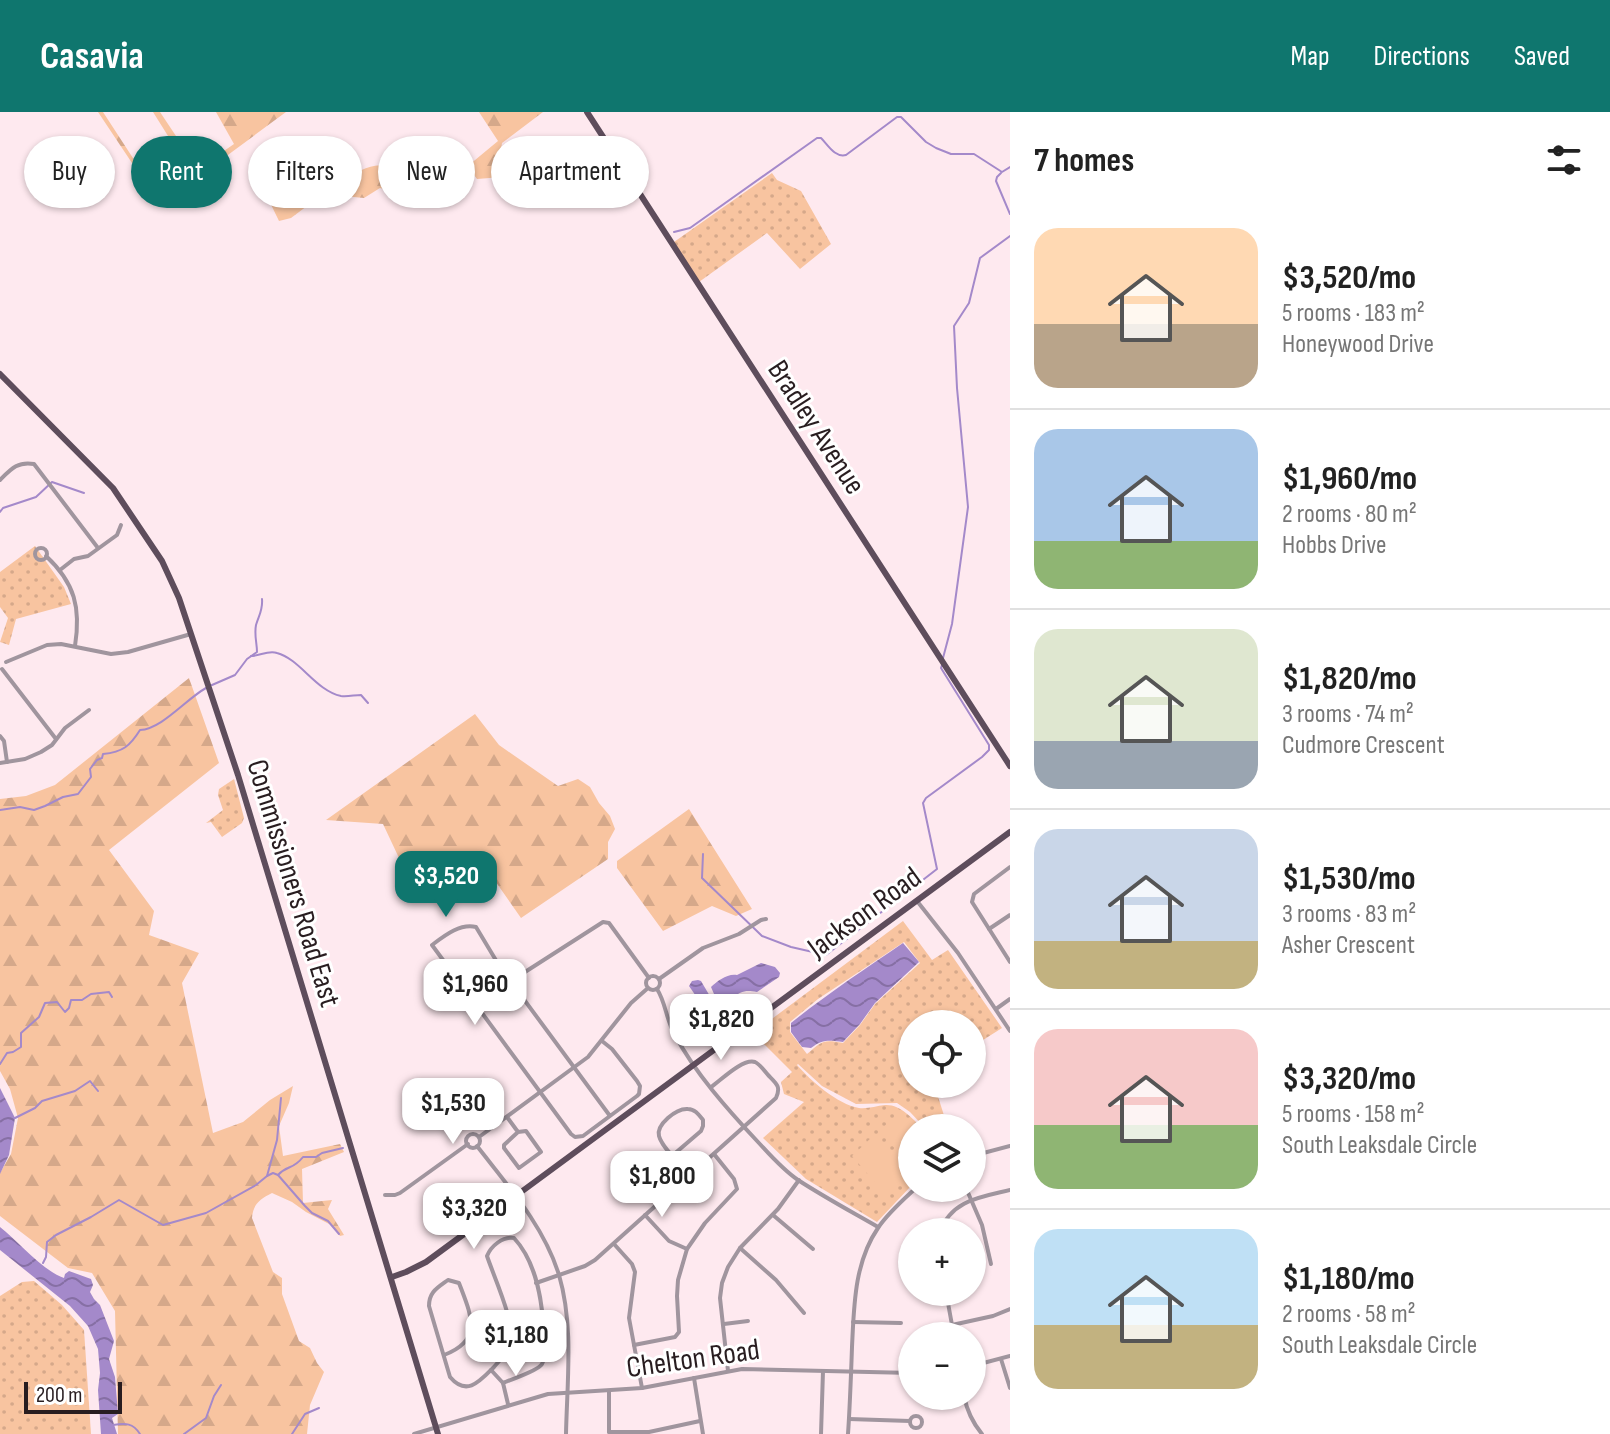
<!DOCTYPE html>
<meta charset="utf-8">
<style>
:root{--surface:#fff;--page:#f6f6f6;--text:#222;--muted:#767676;--line:#e0e0e0;--accent:#0f766e}
body{margin:0;font-family:"Sofia Sans Condensed",sans-serif;background:var(--page);color:var(--text);height:100vh;display:flex;flex-direction:column;font-size:30px;white-space:nowrap}
*{box-sizing:border-box;margin:0}
p{font-size:26px;color:var(--muted)}
.icon{flex:none;width:44px;height:44px;fill:none;stroke:currentColor;stroke-width:2;stroke-linecap:round;stroke-linejoin:round}
.map{position:relative;flex:1;overflow:hidden}
.details{display:flex;flex-direction:column;background:var(--surface);width:600px}
.details>*{flex:none}
.guide{position:absolute;left:24px;top:24px;width:760px;height:72px;display:flex;gap:16px}
.buttons{position:absolute;left:898px;top:898px;display:grid;gap:16px}
.buttons a{display:grid;place-items:center;width:88px;height:88px;border-radius:50%;background:var(--surface);box-shadow:0 2px 6px #0004;font-size:40px}
.scale{position:absolute;left:24px;bottom:20px;width:98px;box-sizing:border-box;padding-left:8px;border:4px solid #281d20;border-top:0;font-size:22px;line-height:28px;white-space:nowrap;color:#281d20;-webkit-text-stroke:6px #fff;paint-order:stroke}
.price{position:absolute;translate:-50% -68px;padding:0 18px;border-radius:16px;background:#fff;color:#222;font-size:26px;line-height:52px;filter:drop-shadow(0 2px 4px #0008)}
.price::after{content:'';position:absolute;left:50%;top:48px;width:24px;height:18px;margin-left:-12px;background:inherit;clip-path:polygon(0 0,100% 0,50% 100%)}
.price.on{background:var(--accent);color:#fff}
ul{padding:0;list-style:none}
li{display:flex;align-items:center;gap:24px;height:200px;padding:0 24px}
li+li{border-top:2px solid var(--line)}
li span{display:grid;place-items:center;flex:none;width:224px;height:160px;border-radius:24px;color:#555}
li>.icon{margin-inline-start:auto}
span .icon{width:96px;height:96px;fill:#fffc;stroke-width:1}
li b{font-size:34px}
h2{display:flex;justify-content:space-between;align-items:center;height:96px;padding:0 24px;font-size:34px}
.tag{padding:0 28px;border-radius:36px;background:var(--surface);box-shadow:0 2px 6px #0004;font-size:28px;line-height:72px}
.tag.on{background:var(--accent);color:#fff}
header{display:flex;align-items:center;gap:48px;box-sizing:border-box;height:112px;padding:0 40px;background:var(--accent);color:#fff}
header strong{font-size:38px}
nav{display:flex;gap:44px;margin-inline-start:auto;font-size:28px}
main{display:flex;flex:1;min-height:0}
.map>svg:first-child{display:block}
.grass{fill:url(#grass-dots);fill-rule:evenodd}
.forest{fill:url(#forest-firs)}
.pitch{fill:#f8c4a0}
.water{fill:url(#water-waves)}
.lines{fill:none;stroke-linecap:round;stroke-linejoin:round}
.stream{stroke:#a489ca;stroke-width:2}
.minor{stroke:#a0959e;stroke-width:4}
.major{stroke:#5e4d5c;stroke-width:6}
.labels{text-anchor:middle;stroke-width:6;stroke-linejoin:round;paint-order:stroke}
.street-label{font-size:30px;fill:#281d20;stroke:#fff}
</style>
<header>
<strong>Casavia</strong>
<nav><a>Map</a><a>Directions</a><a>Saved</a></nav>
</header>
<main>
<div class="map">
<svg width="1010" height="1322" viewBox="0 0 1010 1322">
<defs>
<pattern id="grass-dots" width="8" height="8" patternUnits="userSpaceOnUse" patternTransform="scale(2)"><rect width="8" height="8" fill="#f8c4a0"/><path d="M2 2h.1M6 6h.1" fill="none" stroke="#d5a88a" stroke-width="1.8" stroke-linecap="round"/></pattern>
<pattern id="forest-firs" width="22" height="20" patternUnits="userSpaceOnUse" patternTransform="scale(2)"><rect width="22" height="20" fill="#f8c4a0"/><path d="M5 1l3.5 6h-7zM16 11l3.5 6h-7z" fill="#d5a88a"/></pattern>
<pattern id="water-waves" width="16" height="10" patternUnits="userSpaceOnUse" patternTransform="scale(2)"><rect width="16" height="10" fill="#a489ca"/><path d="M0 5q4-4 8 0t8 0" fill="none" stroke="#866fa4"/></pattern>
</defs>
<rect width="100%" height="100%" fill="#fee9ef"/>
<g class="grass">
<polygon points="772,61 777,68 801,79 831,132 800,157 767,121 699,170 674,130"/>
<polygon points="35,434 64,475 71,492 16,507 9,533 0,530 8,506 0,495 0,460"/>
<polygon points="234,667 244,706 242,711 222,725 211,710 206,711 223,698 218,683 219,677"/>
<path d="M903 809 932 848 948 838 1002 916 972 935V912H912V972H934L948 1016H925L910 1000 897 991 856 992 822 974 798 952 797 953C811 969 837 992 859 996 868 997 876 994 885 993 900 992 912 1006 922 1016H912V1073L877 1110 806 1067 763 1026 804 990 784 982 781 970 792 960 753 921ZM904 830 920 851 875 892 860 913 843 931C823 927 822 929 807 942L790 920V910L818 887Z"/>
<polygon points="34,1169 62,1193 84,1218 91,1322 0,1322 0,1184 22,1170"/>
</g>
<g class="forest">
<polygon points="98,0 103,0 157,83 190,59 153,0 160,0 198,57 234,32 216,0 286,0 160,93"/>
<path d="M479 0H543L502 31 500 45 504 49 514 51C503 60 506 63 511 74L502 65 477 67 474 63 463 58 498 29Z"/>
<path d="M325 41 343 68C360 59 381 44 397 61 403 69 407 73 409 84L401 93 388 78 380 76 364 86 323 82 291 106 279 109 257 64 275 53Z"/>
<path d="M189 566 219 651 109 738 154 799 149 823 199 841 182 871 213 1021 243 1010 270 988 293 974 289 991 279 1014 283 1044 340 1032 344 1040 302 1057 303 1091 332 1088 328 1097 344 1123 340 1124 331 1113 306 1100 292 1090 272 1081C260 1087 253 1092 252 1106L273 1160 282 1166V1182L299 1229 310 1236 317 1251 324 1260 310 1293 307 1322H118L115 1199 92 1161 68 1156 0 1104V1061L11 1042 18 1006 10 977 0 959V687L26 684 55 673Z"/>
<polygon points="475,602 499,633 558,674 578,667 590,675 599,691 610,704 615,717 608,730 608,747 521,806 484,753 424,782 415,780 383,712 326,708"/>
<polygon points="689,697 752,797 736,804 712,794 663,819 617,756 617,749"/>
</g>
<g class="pitch">
<polygon points="899,1001 913,1016 912,1055 879,1019"/>
<polygon points="872,1025 906,1062 884,1081 852,1044"/>
</g>
<g class="water">
<path d="M903 831 919 850 875 891 860 912 843 930C830 928 822 927 811 936L802 935 791 920V911C827 882 865 857 903 831Z"/>
<path d="M761 851 775 855 780 861 779 865 757 880C745 878 741 879 732 887L727 886 725 891 730 897V901L714 911 700 897 702 893 689 874 692 869 698 868 701 869 711 886 720 890 721 884 714 882 711 875C717 869 728 861 737 863Z"/>
<polygon points="0,976 15,1006 9,1043 0,1062"/>
<path d="M0 1115C18 1129 43 1159 64 1166L65 1162 69 1159 91 1167 93 1173 90 1180 94 1187 100 1193 114 1229 109 1247 115 1265 118 1302 112 1306 117 1322H101L98 1278 100 1261 98 1237 88 1214 70 1194 0 1138Z"/>
</g>
<g class="lines">
<g class="stream">
<polyline points="1001,61 997,65 996,69 1010,102"/>
<path d="M674 120 690 116 817 26H821C828 33 835 46 846 43L897 5H901L926 30 936 36 951 42H974L1002 60 1010 55"/>
<polyline points="0,400 3,396 36,385 52,370 84,381"/>
<path d="M251 544C260 544 268 538 277 541 300 547 316 579 341 584 347 585 355 583 361 583L368 591"/>
<polyline points="943,546 952,512 968,395 957,276 954,214 969,191 980,146 1010,124"/>
<path d="M212 573 235 563 247 547 257 540C257 531 254 523 256 513 259 503 263 498 262 487"/>
<path d="M0 698 20 695 34 698 45 694 63 685 78 682 91 665 90 657 97 648 102 646 103 642C123 640 130 634 140 618 162 617 186 587 206 576"/>
<polyline points="703,742 702,766 762,824 791,835 826,843 937,757 923,691 926,686 982,645 989,638 989,633 941,556 942,553"/>
<polyline points="0,952 7,941 13,940 21,935 21,921 39,905 45,891 57,890 65,900 69,896 71,888 82,888 91,882 109,880 112,885"/>
<polyline points="15,1006 35,996 42,989 75,979 90,969 98,979"/>
<path d="M278 1063C287 1053 293 1058 303 1045H316L322 1041 343 1036"/>
<polyline points="267,1064 273,1061 278,1063 305,1094 312,1101 328,1109 339,1122"/>
<polyline points="43,1151 46,1145 47,1130 56,1123 91,1105 119,1088 163,1113 206,1101 256,1073 267,1064 277,1028 281,986"/>
<path d="M113 1313C126 1311 133 1311 140 1322"/>
<polyline points="184,1322 206,1306 214,1284 221,1273"/>
<polyline points="292,1322 305,1302 319,1296"/>
</g>
<g class="minor">
<path d="M0 368C11 357 18 349 34 352L98 436"/>
<circle cx="41" cy="442" r="6"/>
<path d="M46 444C75 471 81 496 75 534"/>
<polyline points="60,458 74,447 88,444 117,423 121,413"/>
<polyline points="6,550 47,533 61,532 111,542 128,540 191,522"/>
<polyline points="2,557 56,627"/>
<polyline points="0,624 4,629 7,650"/>
<polyline points="0,651 25,647 41,640 52,633 65,616 89,598"/>
<polyline points="1010,755 974,782 972,790 1010,850"/>
<polyline points="917,789 958,841 1010,919"/>
<polyline points="989,817 1010,803"/>
<circle cx="653" cy="871" r="7"/>
<polyline points="659,867 703,836 739,822 761,808 766,807"/>
<path d="M657 877C666 891 666 908 675 923 695 961 728 998 758 1030 771 1044 783 1058 798 1068 824 1085 852 1100 878 1115"/>
<polyline points="478,895 525,860 603,810 609,811 649,866"/>
<polyline points="996,897 1010,887"/>
<path d="M602 929 612 937 637 969 640 974 639 982 637 984 583 1024 575 1025 571 1022 432 833C444 824 460 811 476 815L500 855 610 1004"/>
<polyline points="507,1005 518,1020 526,1019 541,1040 519,1056 504,1036 504,1033 518,1020"/>
<circle cx="473" cy="1029" r="7"/>
<polyline points="479,1025 588,945 631,891 648,876"/>
<path d="M477 1034C508 1074 544 1114 559 1163 574 1214 567 1270 566 1322"/>
<path d="M673 1043 701 1019 703 1014V1008C699 1003 695 997 688 997 676 996 656 1013 659 1024 662 1036 682 1054 691 1063"/>
<polyline points="972,1044 1010,1034"/>
<polyline points="966,1076 982,1113 991,1152"/>
<polyline points="385,1083 395,1083 400,1081 468,1032"/>
<polyline points="645,1103 669,1129 687,1137"/>
<polyline points="773,1103 813,1137"/>
<path d="M940 1120C951 1088 981 1085 1010 1078"/>
<polyline points="614,1132 632,1152 635,1160 629,1206 642,1276"/>
<polyline points="740,1136 776,1168 804,1201"/>
<polyline points="912,1152 907,1154 905,1159 908,1163 912,1163"/>
<path d="M536 1171 585 1154 595 1148 776 986C781 975 777 972 769 964 765 960 760 952 755 950 743 946 721 968 711 975"/>
<polyline points="946,1180 954,1224"/>
<polyline points="853,1210 901,1211"/>
<polyline points="724,1212 748,1209"/>
<polyline points="952,1213 993,1204 1010,1197"/>
<polyline points="634,1233 670,1226 675,1225 679,1220 677,1184 678,1168 687,1137 705,1111 737,1077 734,1067 714,1042"/>
<path d="M444 1243C484 1228 471 1203 459 1171L448 1168C437 1176 429 1180 429 1194L450 1265C467 1285 480 1269 494 1255 500 1248 506 1242 511 1234 515 1209 495 1168 487 1144 491 1134 503 1124 514 1126 538 1152 543 1193 544 1227 544 1235 546 1245 542 1252 538 1259 512 1267 503 1271"/>
<polyline points="1001,1247 1010,1276"/>
<polyline points="972,1254 1010,1244"/>
<polyline points="491,1258 503,1271 508,1292"/>
<polyline points="728,1259 720,1186 722,1171 728,1155 740,1136 778,1097 799,1068"/>
<polyline points="694,1266 703,1322"/>
<polyline points="609,1279 609,1320"/>
<path d="M964 1284C967 1299 972 1310 982 1322"/>
<circle cx="916" cy="1310" r="6"/>
<polyline points="849,1307 910,1309"/>
<polyline points="609,1320 649,1320 700,1309"/>
<polyline points="414,1322 548,1282 642,1276 742,1257 912,1261"/>
<polyline points="821,1322 823,1259"/>
<path d="M848 1322C850 1293 851 1264 852 1235 854 1195 854 1151 878 1116 888 1101 903 1088 916 1076"/>
</g>
<g class="major">
<polyline points="587,0 1010,654"/>
<polyline points="0,262 113,376 162,449 179,486 238,663 438,1322"/>
<polyline points="392,1165 406,1160 426,1150 1010,720"/>
</g>
</g>
<g class="labels">
<g class="street-label">
<text transform="translate(817 315) rotate(57)" y="10">Bradley Avenue</text>
<text transform="translate(294 771) rotate(73)" y="10">Commissioners Road East</text>
<text transform="translate(864 800) rotate(-36)" y="10">Jackson Road</text>
<text transform="translate(693 1246) rotate(-8)" y="10">Chelton Road</text>
</g>
</g>
</svg>
<div class="buttons">
<a><svg class="icon" aria-label="locate" viewBox="0 0 24 24"><circle cx="12" cy="12" r="6"/><path d="M12 2v4M12 18v4M2 12h4M18 12h4"/></svg></a>
<a><svg class="icon" aria-label="layers" viewBox="0 0 24 24"><path d="M12 4l9 5-9 5-9-5zM3 14l9 5 9-5"/></svg></a>
<a>+</a>
<a>−</a>
</div>
<div class="scale">200 m</div>
<b class="price on" style="left:446px;top:807px">$3,520</b>
<b class="price" style="left:475px;top:915px">$1,960</b>
<b class="price" style="left:721px;top:950px">$1,820</b>
<b class="price" style="left:453px;top:1034px">$1,530</b>
<b class="price" style="left:662px;top:1107px">$1,800</b>
<b class="price" style="left:474px;top:1139px">$3,320</b>
<b class="price" style="left:516px;top:1266px">$1,180</b>
<div class="guide">
<a class="tag">Buy</a>
<a class="tag on">Rent</a>
<a class="tag">Filters</a>
<a class="tag">New</a>
<a class="tag">Apartment</a>
</div>
</div>
<section class="details">
<h2>7 homes<svg class="icon" aria-label="filters" viewBox="0 0 24 24"><path d="M4 7h16M4 17h16"/><circle cx="9" cy="7" r="2"/><circle cx="15" cy="17" r="2"/></svg></h2>
<ul>
<li><span style="background:linear-gradient(#ffd9b3 60%,#b9a48a 0)"><svg class="icon" aria-label="home" viewBox="0 0 24 24"><path d="M3 11l9-7 9 7M6 9v11h12V9"/></svg></span><div><b>$3,520/mo</b><p>5 rooms · 183 m²</p><p>Honeywood Drive</p></div></li>
<li><span style="background:linear-gradient(#a9c7e8 70%,#8fb573 0)"><svg class="icon" aria-label="home" viewBox="0 0 24 24"><path d="M3 11l9-7 9 7M6 9v11h12V9"/></svg></span><div><b>$1,960/mo</b><p>2 rooms · 80 m²</p><p>Hobbs Drive</p></div></li>
<li><span style="background:linear-gradient(#dfe7d0 70%,#9aa5b1 0)"><svg class="icon" aria-label="home" viewBox="0 0 24 24"><path d="M3 11l9-7 9 7M6 9v11h12V9"/></svg></span><div><b>$1,820/mo</b><p>3 rooms · 74 m²</p><p>Cudmore Crescent</p></div></li>
<li><span style="background:linear-gradient(#c9d6e8 70%,#c2b280 0)"><svg class="icon" aria-label="home" viewBox="0 0 24 24"><path d="M3 11l9-7 9 7M6 9v11h12V9"/></svg></span><div><b>$1,530/mo</b><p>3 rooms · 83 m²</p><p>Asher Crescent</p></div></li>
<li><span style="background:linear-gradient(#f6c9c9 60%,#8fb573 0)"><svg class="icon" aria-label="home" viewBox="0 0 24 24"><path d="M3 11l9-7 9 7M6 9v11h12V9"/></svg></span><div><b>$3,320/mo</b><p>5 rooms · 158 m²</p><p>South Leaksdale Circle</p></div></li>
<li><span style="background:linear-gradient(#bfe0f5 60%,#c2b280 0)"><svg class="icon" aria-label="home" viewBox="0 0 24 24"><path d="M3 11l9-7 9 7M6 9v11h12V9"/></svg></span><div><b>$1,180/mo</b><p>2 rooms · 58 m²</p><p>South Leaksdale Circle</p></div></li>
</ul>
</section>
</main>
